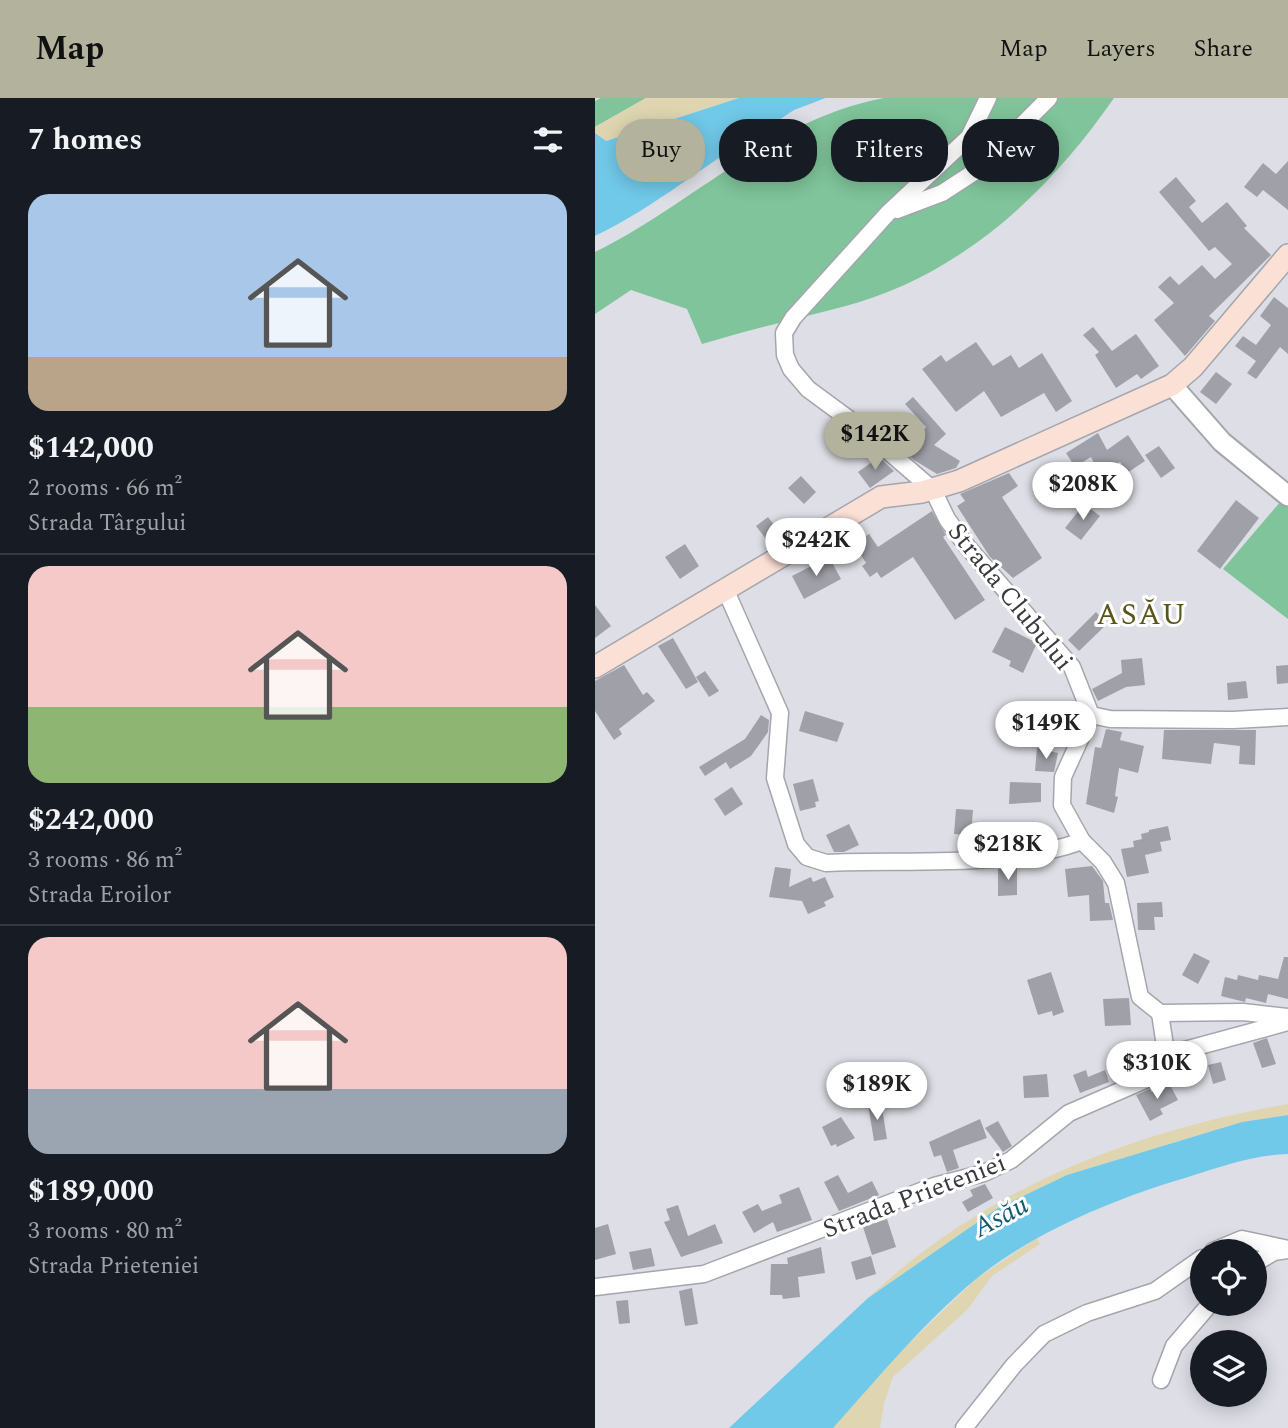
<!DOCTYPE html>
<meta charset="utf-8">
<style>
:root{--surface:#171b24;--page:#20242c;--text:#f1f3f6;--muted:#9ea1a6;--line:#363941;--accent:#b2b29d}
body{margin:0;font-family:Spectral,serif;background:var(--page);color:var(--text);height:100vh;display:flex;flex-direction:column;font-size:26px;white-space:nowrap}
*{box-sizing:border-box;margin:0}
p{font-size:23px;color:var(--muted)}
.icon{flex:none;width:38px;height:38px;fill:none;stroke:currentColor;stroke-width:2;stroke-linecap:round;stroke-linejoin:round}
.map{position:relative;flex:1;overflow:hidden}
.details{display:flex;flex-direction:column;background:var(--surface);width:595px}
.details>*{flex:none}
.hud{position:absolute;left:21px;top:21px;width:567px;height:63px;display:flex;gap:14px}
.buttons{position:absolute;left:595px;top:1141px;display:grid;gap:14px}
.buttons a{display:grid;place-items:center;width:77px;height:77px;border-radius:50%;background:var(--surface);box-shadow:0 4px 18px #0003;font-size:35px}
.price{position:absolute;translate:-50% -60px;padding:0 16px;border-radius:24px;background:#fff;color:#222;font-size:23px;line-height:46px;filter:drop-shadow(0 2px 4px #0008)}
.price::after{content:'';position:absolute;left:50%;top:42px;width:21px;height:16px;margin-left:-10px;background:inherit;clip-path:polygon(0 0,100% 0,50% 100%)}
.price.selected{background:var(--accent);color:#111}
ul{padding:0;list-style:none}
li{display:grid;align-content:center;gap:14px;height:371px;padding:0 28px}
li+li{border-top:2px solid var(--line)}
li span{display:grid;place-items:center;height:217px;border-radius:21px;color:#555}
li>.icon{margin-inline-start:auto}
span .icon{width:126px;height:126px;fill:#fffc;stroke-width:1}
li b{font-size:30px}
h2{display:flex;justify-content:space-between;align-items:center;height:84px;padding:0 28px;font-size:30px}
.chip{padding:0 24px;border-radius:28px;background:var(--surface);box-shadow:0 4px 18px #0003;font-size:24px;line-height:63px}
.chip.selected{background:var(--accent);color:#111}
header{display:flex;align-items:center;gap:42px;box-sizing:border-box;height:98px;padding:0 35px;background:var(--accent);color:#111}
header strong{font-size:33px}
nav{display:flex;gap:38px;margin-inline-start:auto;font-size:24px}
main{display:flex;flex:1;min-height:0}
.map>svg:first-child{display:block}
.green{fill:#7fc49a}
.sand{fill:#dfd6b1}
.water{fill:#71c9e9}
.pier{fill:#dedee6}
.building{fill:#a0a1a8}
.lines{fill:none;stroke-linecap:round;stroke-linejoin:round}
.minor-casing{stroke:#a5a6ad;stroke-width:19}
.tertiary-casing{stroke:#a5a6ad;stroke-width:23}
.secondary-casing{stroke:#a5a6ad;stroke-width:24}
.minor{stroke:#fff;stroke-width:16}
.tertiary{stroke:#fff;stroke-width:19}
.secondary{stroke:#fbe0d6;stroke-width:21}
.labels{text-anchor:middle;stroke-width:6;stroke-linejoin:round;paint-order:stroke}
.street-label{font-size:26px;fill:#393a3d;stroke:#fff}
.water-label{font-size:28px;font-style:italic;fill:#115a70;stroke:#fff}
.quarter-label{font-size:30px;letter-spacing:2px;fill:#585518;stroke:#fff}
</style>
<header>
<strong>Map</strong>
<nav><a>Map</a><a>Layers</a><a>Share</a></nav>
</header>
<main>
<section class="details">
<h2>7 homes<svg class="icon" aria-label="filters" viewBox="0 0 24 24"><path d="M4 7h16M4 17h16"/><circle cx="9" cy="7" r="2"/><circle cx="15" cy="17" r="2"/></svg></h2>
<ul>
<li><span style="background:linear-gradient(#a9c7e8 75%,#b9a48a 0)"><svg class="icon" aria-label="home" viewBox="0 0 24 24"><path d="M3 11l9-7 9 7M6 9v11h12V9"/></svg></span><div><b>$142,000</b><p>2 rooms · 66 m²</p><p>Strada Târgului</p></div></li>
<li><span style="background:linear-gradient(#f6c9c9 65%,#8fb573 0)"><svg class="icon" aria-label="home" viewBox="0 0 24 24"><path d="M3 11l9-7 9 7M6 9v11h12V9"/></svg></span><div><b>$242,000</b><p>3 rooms · 86 m²</p><p>Strada Eroilor</p></div></li>
<li><span style="background:linear-gradient(#f6c9c9 70%,#9aa5b1 0)"><svg class="icon" aria-label="home" viewBox="0 0 24 24"><path d="M3 11l9-7 9 7M6 9v11h12V9"/></svg></span><div><b>$189,000</b><p>3 rooms · 80 m²</p><p>Strada Prieteniei</p></div></li>
</ul>
</section>
<div class="map">
<svg width="693" height="1330" viewBox="0 0 693 1330">
<rect width="100%" height="100%" fill="#dedee6"/>
<g class="green">
<polygon points="6,0 51,0 0,29 0,3"/>
<path d="M289 0H519C452 97 363 179 247 209 200 221 154 232 107 246L92 211 36 192 0 216V154C98 106 179 20 289 0Z"/>
<polygon points="686,403 693,407 693,521 628,471"/>
</g>
<g class="sand">
<polygon points="51,0 144,0 10,43 0,35 0,29"/>
<path d="M693 1006V1017L647 1024 472 1077 403 1111 273 1200C389 1090 538 1033 693 1006Z"/>
<polygon points="442,1140 445,1146 397,1178 373,1211 298,1279 289,1305 285,1330 238,1330 300,1259 382,1180"/>
</g>
<g class="water">
<path d="M144 0H231C147 32 81 99 0 138V35L11 43Z"/>
<path d="M693 1017V1056C657 1057 624 1069 590 1080 521 1100 437 1135 381 1181 328 1225 284 1279 238 1330H134L273 1200 403 1110 472 1077 647 1024Z"/>
</g>
<polygon class="pier" points="231,0 234,0 232,3 200,15 33,126 0,142 0,138 32,123 199,12"/>
<g class="building">
<polygon points="693,63 693,112 668,92 662,99 649,89 668,65 681,76"/>
<polygon points="581,79 601,103 594,109 607,125 632,104 652,128 649,130 676,157 614,218 620,223 590,258 559,222 579,205 563,189 575,178 584,187 607,167 620,181 637,166 620,149 614,153 564,94"/>
<polygon points="679,199 693,210 693,256 685,249 661,281 652,275 661,263 640,248 648,238 661,247 676,227 665,218"/>
<polygon points="498,229 517,253 541,236 564,268 546,281 542,276 521,290 500,257 504,254 488,237"/>
<polygon points="381,244 398,268 416,257 424,270 447,255 477,303 461,314 449,295 406,319 389,293 361,314 327,271 346,257 351,264"/>
<polygon points="621,274 637,286 621,306 605,294"/>
<polygon points="318,299 351,336 339,347 365,363 361,370 342,376 319,362 292,338 295,332 319,347 331,329 310,306"/>
<polygon points="503,335 512,352 533,337 550,363 532,375 525,364 504,375 496,359 480,369 471,355"/>
<polygon points="564,348 580,370 566,380 550,357"/>
<polygon points="284,359 299,373 275,390 263,374"/>
<polygon points="414,375 423,388 407,399 447,460 418,480 395,459 362,408 370,403 365,396"/>
<polygon points="206,378 221,394 209,406 193,390"/>
<polygon points="641,402 664,420 625,471 602,453"/>
<polygon points="489,406 505,418 486,442 470,430"/>
<polygon points="337,413 351,437 348,439 390,502 360,522 318,459 286,480 282,474 275,479 267,468 271,465 259,446 274,436 283,449"/>
<polygon points="173,419 190,441 177,449 161,428"/>
<polygon points="90,446 104,468 85,481 70,459"/>
<polygon points="234,459 246,481 209,501 197,478"/>
<polygon points="0,507 16,528 0,540"/>
<polygon points="501,514 512,526 484,553 473,542"/>
<polygon points="410,529 442,545 428,575 414,568 416,563 397,554"/>
<polygon points="78,540 103,584 91,591 63,548"/>
<polygon points="547,560 550,587 531,589 503,603 497,591 527,575 526,562"/>
<polygon points="29,567 48,597 52,594 60,603 24,631 27,636 19,642 0,613 0,583"/>
<polygon points="693,567 693,585 682,586 681,568"/>
<polygon points="110,573 124,593 114,599 101,579"/>
<polygon points="651,583 653,600 633,602 632,585"/>
<polygon points="210,613 249,625 242,644 204,633"/>
<polygon points="166,617 174,622 173,634 156,658 135,671 131,664 110,678 104,669 150,641"/>
<polygon points="511,631 527,634 525,642 549,648 543,675 524,670 520,698 523,699 519,715 491,706 500,649 506,650"/>
<polygon points="569,632 661,632 660,667 644,666 645,648 619,645 616,666 567,661"/>
<polygon points="442,650 463,655 459,674 440,673"/>
<polygon points="218,681 224,703 220,704 221,709 205,713 198,686"/>
<polygon points="415,684 446,685 446,704 414,706"/>
<polygon points="137,689 148,706 130,718 119,701"/>
<polygon points="361,711 378,712 376,737 359,736"/>
<polygon points="254,726 264,747 249,754 239,754 231,737"/>
<polygon points="573,728 576,742 565,744 567,753 550,757 554,775 532,779 526,751 539,749 538,743 547,741 546,736 554,734 554,732"/>
<polygon points="497,768 508,783 510,805 514,805 518,822 495,823 494,797 473,799 470,771"/>
<polygon points="180,769 196,771 194,789 216,779 218,784 230,779 239,799 229,804 231,808 213,816 207,803 174,799"/>
<polygon points="422,769 422,797 403,798 403,771"/>
<polygon points="567,804 568,819 559,819 560,832 543,832 542,805"/>
<polygon points="599,855 615,863 603,886 587,877"/>
<polygon points="689,859 693,859 693,901 673,896 671,905 651,900 650,904 626,898 630,879 642,882 643,877 663,882 664,877 683,881"/>
<polygon points="456,874 469,914 458,918 457,913 443,917 432,882"/>
<polygon points="534,900 536,927 510,928 508,901"/>
<polygon points="672,940 681,966 667,970 658,945"/>
<polygon points="607,958 610,967 590,973 588,966 592,962"/>
<polygon points="626,964 631,982 618,986 613,967"/>
<polygon points="491,972 493,979 510,972 514,984 485,995 478,977"/>
<polygon points="452,976 454,999 429,1000 428,978"/>
<polygon points="574,985 583,1002 565,1011 568,1016 555,1023 541,997 555,991 556,994"/>
<polygon points="286,1004 292,1041 279,1043 273,1006"/>
<polygon points="246,1019 260,1040 242,1049 241,1046 236,1048 227,1029"/>
<polygon points="385,1021 392,1040 358,1052 364,1070 352,1074 346,1057 339,1059 334,1044"/>
<polygon points="403,1023 417,1048 408,1054 390,1030"/>
<polygon points="243,1077 253,1095 277,1083 284,1097 244,1113 229,1084"/>
<polygon points="390,1086 398,1100 373,1114 367,1104 378,1098 375,1092"/>
<polygon points="204,1089 217,1122 182,1134 178,1124 159,1135 147,1114 163,1106 167,1113 187,1105 184,1097"/>
<polygon points="83,1107 93,1138 120,1126 128,1145 86,1159 69,1124 75,1122 71,1111"/>
<polygon points="292,1121 301,1149 277,1157 268,1129"/>
<polygon points="13,1126 21,1156 0,1162 0,1130"/>
<polygon points="226,1149 230,1175 203,1179 205,1199 188,1201 187,1197 175,1197 176,1166 193,1166 192,1160"/>
<polygon points="56,1150 60,1168 38,1172 34,1154"/>
<polygon points="276,1158 281,1176 261,1182 256,1164"/>
<polygon points="97,1190 103,1226 90,1228 84,1193"/>
<polygon points="33,1202 35,1225 24,1226 21,1203"/>
</g>
<g class="lines">
<defs>
<g id="minor">
<polyline points="393,0 374,39 293,115 198,220 189,235 190,257 196,271 213,291 270,333 338,392 352,421 370,446 477,569 496,617 515,621 638,622 693,619"/>
<polyline points="302,112 347,95 381,73 454,0"/>
<path d="M131 493 185 615 180 680 201 746 212 759 231 765C312 761 410 771 487 743"/>
<polyline points="496,617 468,679 467,707 487,743 508,764 521,785 545,899 565,915 648,914 693,919"/>
<polyline points="565,915 573,968"/>
<polyline points="618,1153 647,1141 693,1151"/>
<polyline points="660,1165 679,1154 693,1152"/>
<polyline points="0,1189 109,1176 339,1088 389,1075 416,1062 474,1015 566,975 586,953 693,924"/>
<polyline points="566,1282 579,1248 615,1206"/>
<polyline points="369,1330 419,1267 449,1236 492,1215 560,1193 607,1160"/>
</g>
<polyline id="tertiary" points="577,287 627,344 693,398"/>
<polyline id="secondary" points="0,569 286,399 327,394 364,383 577,287 598,269 693,157"/>
</defs>
<use href="#minor" class="minor-casing"/>
<use href="#tertiary" class="tertiary-casing"/>
<use href="#secondary" class="secondary-casing"/>
<use href="#minor" class="minor"/>
<use href="#tertiary" class="tertiary"/>
<use href="#secondary" class="secondary"/>
</g>
<g class="labels">
<g class="street-label">
<text transform="translate(416 498) rotate(51)" y="9">Strada Clubului</text>
<text transform="translate(319 1097) rotate(-21)" y="9">Strada Prieteniei</text>
</g>
<g class="water-label">
<text transform="translate(405 1117) rotate(-28)" y="10">Asău</text>
</g>
<g class="quarter-label">
<text x="547" y="526">ASĂU</text>
</g>
</g>
</svg>
<div class="buttons">
<a><svg class="icon" aria-label="locate" viewBox="0 0 24 24"><circle cx="12" cy="12" r="6"/><path d="M12 2v4M12 18v4M2 12h4M18 12h4"/></svg></a>
<a><svg class="icon" aria-label="layers" viewBox="0 0 24 24"><path d="M12 4l9 5-9 5-9-5zM3 14l9 5 9-5"/></svg></a>
</div>
<b class="price selected" style="left:280px;top:374px">$142K</b>
<b class="price" style="left:488px;top:424px">$208K</b>
<b class="price" style="left:221px;top:480px">$242K</b>
<b class="price" style="left:451px;top:663px">$149K</b>
<b class="price" style="left:413px;top:784px">$218K</b>
<b class="price" style="left:562px;top:1003px">$310K</b>
<b class="price" style="left:282px;top:1024px">$189K</b>
<div class="hud">
<a class="chip selected">Buy</a>
<a class="chip">Rent</a>
<a class="chip">Filters</a>
<a class="chip">New</a>
</div>
</div>
</main>
